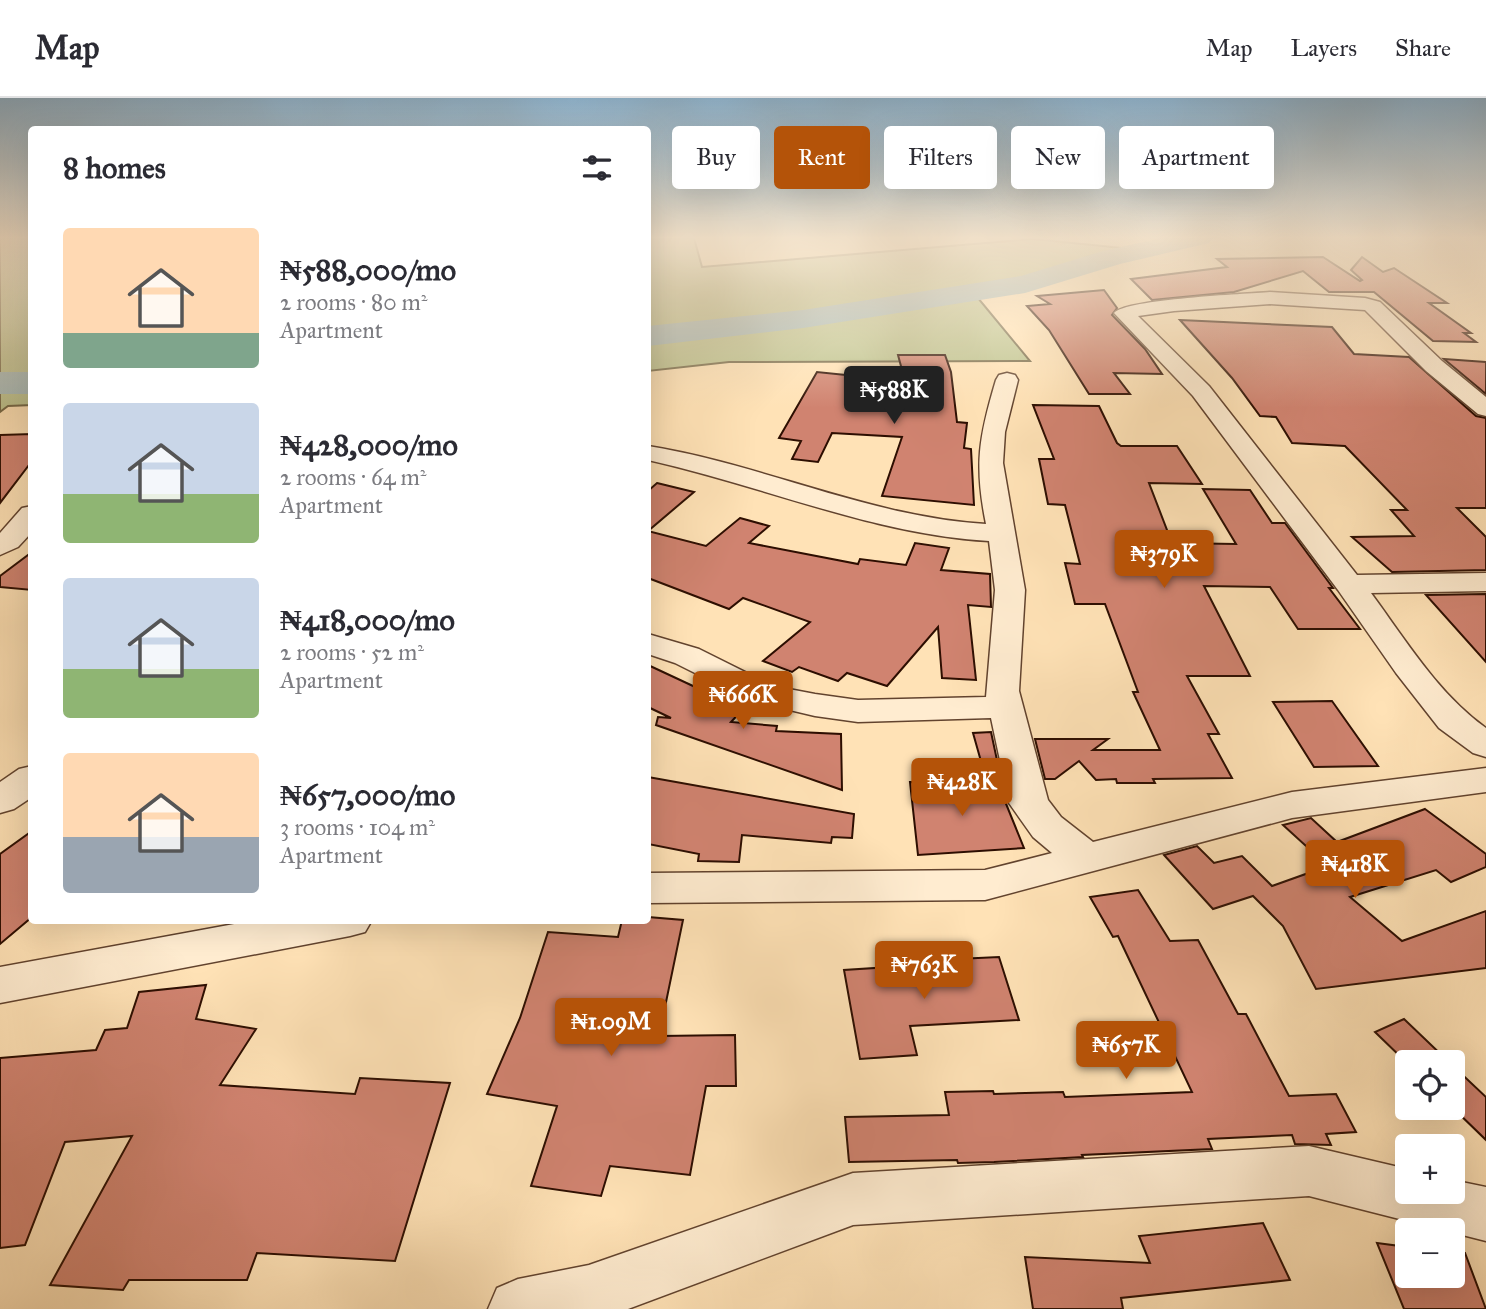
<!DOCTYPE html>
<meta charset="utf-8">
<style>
:root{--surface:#fff;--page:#f7f7f7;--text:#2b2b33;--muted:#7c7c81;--line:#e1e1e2;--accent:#b45309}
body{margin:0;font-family:"IM FELL Great Primer",serif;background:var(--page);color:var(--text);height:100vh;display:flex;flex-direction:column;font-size:26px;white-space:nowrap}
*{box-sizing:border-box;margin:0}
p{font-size:23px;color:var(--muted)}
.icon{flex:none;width:38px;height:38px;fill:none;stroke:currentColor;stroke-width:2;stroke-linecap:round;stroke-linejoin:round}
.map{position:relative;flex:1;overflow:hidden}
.panel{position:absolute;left:28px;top:28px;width:623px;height:798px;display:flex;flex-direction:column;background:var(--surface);border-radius:7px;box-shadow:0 7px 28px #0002}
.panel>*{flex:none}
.top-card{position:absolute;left:672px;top:28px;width:665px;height:63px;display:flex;gap:14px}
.controls{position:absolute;left:1395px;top:952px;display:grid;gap:14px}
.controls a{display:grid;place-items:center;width:70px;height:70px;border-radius:7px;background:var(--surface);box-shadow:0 7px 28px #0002;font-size:35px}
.price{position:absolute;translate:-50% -60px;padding:0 16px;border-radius:7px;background:var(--accent);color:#fff;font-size:23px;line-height:46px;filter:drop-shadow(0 2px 4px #0008)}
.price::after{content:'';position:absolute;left:50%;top:42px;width:21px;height:16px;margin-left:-10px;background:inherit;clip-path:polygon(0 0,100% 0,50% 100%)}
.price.selected{background:#222;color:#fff}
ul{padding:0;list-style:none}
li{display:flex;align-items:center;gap:21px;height:175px;padding:0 35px}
li span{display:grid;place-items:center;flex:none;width:196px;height:140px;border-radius:7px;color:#555}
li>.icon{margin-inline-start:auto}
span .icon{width:84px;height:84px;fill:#fffc;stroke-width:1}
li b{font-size:30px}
h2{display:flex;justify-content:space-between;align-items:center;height:84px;padding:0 35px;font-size:30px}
.tag{padding:0 24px;border-radius:7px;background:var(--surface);box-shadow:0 7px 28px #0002;font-size:24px;line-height:63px}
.tag.selected{background:var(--accent);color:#fff}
header{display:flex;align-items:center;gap:42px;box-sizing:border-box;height:98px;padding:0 35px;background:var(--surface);border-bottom:2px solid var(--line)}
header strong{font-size:33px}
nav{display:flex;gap:38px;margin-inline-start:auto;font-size:24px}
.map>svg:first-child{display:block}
.green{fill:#bec490;stroke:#766948;stroke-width:2}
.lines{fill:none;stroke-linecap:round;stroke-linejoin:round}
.river{fill:#a6bbba;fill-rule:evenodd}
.building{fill:#d08370;stroke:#2d0e01;stroke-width:2}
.minor-casing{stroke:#62432e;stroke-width:3}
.minor{fill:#ffecd0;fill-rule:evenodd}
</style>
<header>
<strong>Map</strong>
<nav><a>Map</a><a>Layers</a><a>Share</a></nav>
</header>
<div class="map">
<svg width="1486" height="1211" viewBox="0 0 1486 1211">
<rect width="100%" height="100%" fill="#ffe2b6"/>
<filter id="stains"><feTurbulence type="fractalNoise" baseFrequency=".00286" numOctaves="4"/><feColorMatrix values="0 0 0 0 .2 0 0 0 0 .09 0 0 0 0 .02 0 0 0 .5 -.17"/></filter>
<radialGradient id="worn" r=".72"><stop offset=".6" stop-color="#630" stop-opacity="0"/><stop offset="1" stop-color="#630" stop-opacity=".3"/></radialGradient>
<g class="green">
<polygon points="0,140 31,140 32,307 8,308 0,314"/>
<polygon points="694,140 702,169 1033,141 1152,153 973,194 1030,263 729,264 648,273 648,141"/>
</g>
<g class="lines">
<g class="river">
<polygon points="1162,140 1213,140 1209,145 1120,166 1025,195 803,230 648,248 648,228 803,212 1021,178 1103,153"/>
<rect x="0" y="274" width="32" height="22"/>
</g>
</g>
<g class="building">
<polygon points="1323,159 1360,183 1362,182 1351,172 1362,159 1383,174 1394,170 1447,205 1429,205 1471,235 1464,235 1476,244 1433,243 1374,194 1329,194 1303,173 1234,194 1152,202 1131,181 1227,169 1217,161"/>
<polygon points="1104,192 1117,210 1112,217 1145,251 1162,276 1114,275 1130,296 1089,296 1049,232 1027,208 1050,206 1037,198"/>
<polygon points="1180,222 1332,229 1354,256 1409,259 1476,318 1486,320 1486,410 1457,410 1486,439 1486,472 1392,474 1352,439 1414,438 1391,412 1407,412 1345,348 1292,345 1276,319 1260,318 1232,280"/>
<polygon points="898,257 945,257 951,274 957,324 967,325 964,350 971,351 974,407 882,398 902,339 832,335 818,364 792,361 801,343 779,340 817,274 905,283"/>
<polygon points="1444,261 1486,264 1486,296"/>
<polygon points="1033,307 1099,308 1117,345 1121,348 1177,348 1202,386 1149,385 1172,445 1236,446 1203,391 1250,392 1272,425 1285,425 1333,490 1329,490 1360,531 1298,531 1270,489 1204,488 1250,578 1187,578 1219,636 1208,636 1232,680 1153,681 1155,685 1117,685 1116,681 1096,682 1079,663 1055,681 1045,681 1035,641 1108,641 1093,652 1160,652 1133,594 1138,594 1105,506 1075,506 1065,465 1080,466 1065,407 1048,406 1039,361 1054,361"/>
<polygon points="32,336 32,363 0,405 0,337"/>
<polygon points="657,385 694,394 648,433 648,393"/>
<polygon points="740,420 769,428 749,445 858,466 860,461 906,467 915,445 949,450 941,472 990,476 991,509 968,507 976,582 942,580 938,529 887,588 847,575 838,583 799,569 792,574 763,563 810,524 743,500 729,511 648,480 648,433 706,448"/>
<polygon points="32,454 32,492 0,489 0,478"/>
<polygon points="1486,496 1486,564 1426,497"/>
<polygon points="648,567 723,602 745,609 731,624 777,628 776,633 841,636 842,692 656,627 658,619 671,620 648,609"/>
<polygon points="1332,603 1378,668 1314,669 1273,604"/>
<polygon points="991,634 1001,681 986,681 973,635"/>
<polygon points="648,679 854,716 852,740 832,739 831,745 742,737 739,764 698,763 699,756 648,746"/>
<polygon points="910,684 998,686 1024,750 918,757"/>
<polygon points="1425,711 1486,756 1486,769 1451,784 1436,772 1350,799 1402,843 1486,813 1486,870 1316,891 1283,828 1253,798 1213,811 1164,757 1197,748 1214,765 1242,758 1272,788 1328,768 1283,727 1311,720 1337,744"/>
<polygon points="32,733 32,819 0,846 0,756"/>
<polygon points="1138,792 1170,843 1198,842 1238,916 1246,916 1289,998 1336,996 1356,1034 1326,1036 1331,1047 1295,1046 1292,1037 1208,1041 1212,1051 1082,1057 1083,1059 994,1064 958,1065 957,1062 849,1064 845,1019 949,1017 945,994 993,993 994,996 1063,994 1065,999 1192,994 1118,838 1113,839 1090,799"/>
<polygon points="648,819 683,822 659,938 735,937 736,988 706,988 690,1077 610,1068 601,1098 531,1088 557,1008 487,996 520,920 548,834 618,839 622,822 648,822"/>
<polygon points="999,859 1019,922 910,928 917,957 860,961 844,872 937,866 936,862"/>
<polygon points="206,887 196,921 256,931 220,987 355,996 360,980 450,985 395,1163 257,1155 247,1182 129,1182 123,1192 50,1187 132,1038 65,1044 25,1147 0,1150 0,960 96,952 105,932 127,930 139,894"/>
<polygon points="1404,921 1449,964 1407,965 1375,934"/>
<polygon points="1452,967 1486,999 1486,1042 1452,1009"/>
<polygon points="1263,1125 1290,1182 1121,1200 1123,1211 1033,1211 1025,1159 1150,1165 1139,1138"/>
<polygon points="1377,1145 1407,1149 1407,1178 1452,1178 1452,1154 1465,1155 1486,1211 1404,1211"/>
</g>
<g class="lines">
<defs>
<g id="minor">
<path d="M1270 194 1365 200 1380 204 1442 263 1486 299V318L1478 316 1426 273 1365 212 1270 206 1174 213 1138 218 1209 288 1357 477 1486 475V493L1371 495C1405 541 1438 596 1486 630V659L1473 655 1439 630 1396 575 1338 492 1193 298 1114 215C1126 201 1246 196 1270 194Z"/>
<path d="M1007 275 1015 277 1018 282 1005 334 1003 365 1025 492 1019 593 1048 702 1061 719 1093 744 1292 694 1486 670V694L1292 720 985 802 648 805V775L985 772 1052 755 1033 739 1009 705 991 620 858 624 815 618 751 603 675 565 648 556V536L699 551 773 588 815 596 858 602 986 599 995 492 989 443C871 436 762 387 648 362V348C762 366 869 419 986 426 974 367 979 339 996 282L999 277Z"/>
<polygon points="32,408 32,434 18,449 0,457 0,435 22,410"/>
<polygon points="32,668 32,699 14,711 0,715 0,684 19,671"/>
<polygon points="256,822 372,822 365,834 350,838 0,905 0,869"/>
<polygon points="1309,1048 1407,1071 1407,1094 1452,1094 1452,1082 1486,1089 1486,1143 1309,1098 853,1127 628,1211 488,1211 497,1190 518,1181 589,1167 853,1075"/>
</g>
</defs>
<use href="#minor" class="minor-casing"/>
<use href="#minor" class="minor"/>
</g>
<linearGradient id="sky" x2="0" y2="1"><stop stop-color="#8db7d6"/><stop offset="0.45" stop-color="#fff2de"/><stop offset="1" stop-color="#fff2de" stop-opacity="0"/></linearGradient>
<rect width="1486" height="310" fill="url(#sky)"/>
<rect width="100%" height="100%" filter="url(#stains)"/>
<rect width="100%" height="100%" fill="url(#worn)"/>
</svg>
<div class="controls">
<a><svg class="icon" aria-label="locate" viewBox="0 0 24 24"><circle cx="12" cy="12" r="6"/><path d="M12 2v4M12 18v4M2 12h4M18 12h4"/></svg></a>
<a>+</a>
<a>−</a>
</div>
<b class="price selected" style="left:894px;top:328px">₦588K</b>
<b class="price" style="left:1164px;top:492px">₦379K</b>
<b class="price" style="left:743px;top:633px">₦666K</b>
<b class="price" style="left:962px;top:720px">₦428K</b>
<b class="price" style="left:1355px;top:802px">₦418K</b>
<b class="price" style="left:924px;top:903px">₦763K</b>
<b class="price" style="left:611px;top:960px">₦1.09M</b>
<b class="price" style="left:1126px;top:983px">₦657K</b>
<div class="top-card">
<a class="tag">Buy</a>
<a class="tag selected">Rent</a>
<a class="tag">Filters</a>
<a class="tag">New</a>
<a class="tag">Apartment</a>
</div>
<section class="panel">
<h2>8 homes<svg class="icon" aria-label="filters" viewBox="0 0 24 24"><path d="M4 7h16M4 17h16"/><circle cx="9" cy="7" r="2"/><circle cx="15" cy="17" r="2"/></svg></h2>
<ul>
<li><span style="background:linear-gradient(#ffd9b3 75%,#7fa58c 0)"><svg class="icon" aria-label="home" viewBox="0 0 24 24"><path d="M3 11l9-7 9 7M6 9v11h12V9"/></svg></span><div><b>₦588,000/mo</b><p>2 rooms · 80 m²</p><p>Apartment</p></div></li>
<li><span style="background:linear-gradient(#c9d6e8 65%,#8fb573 0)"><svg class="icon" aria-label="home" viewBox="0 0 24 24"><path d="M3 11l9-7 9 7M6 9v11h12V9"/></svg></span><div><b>₦428,000/mo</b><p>2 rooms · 64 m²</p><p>Apartment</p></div></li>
<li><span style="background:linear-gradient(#c9d6e8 65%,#8fb573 0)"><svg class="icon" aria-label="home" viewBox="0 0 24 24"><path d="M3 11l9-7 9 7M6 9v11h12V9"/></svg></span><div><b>₦418,000/mo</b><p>2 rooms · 52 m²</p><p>Apartment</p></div></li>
<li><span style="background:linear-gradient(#ffd9b3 60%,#9aa5b1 0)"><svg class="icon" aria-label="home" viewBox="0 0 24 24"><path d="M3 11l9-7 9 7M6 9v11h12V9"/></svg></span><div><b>₦657,000/mo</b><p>3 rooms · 104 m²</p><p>Apartment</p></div></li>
</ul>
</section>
</div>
